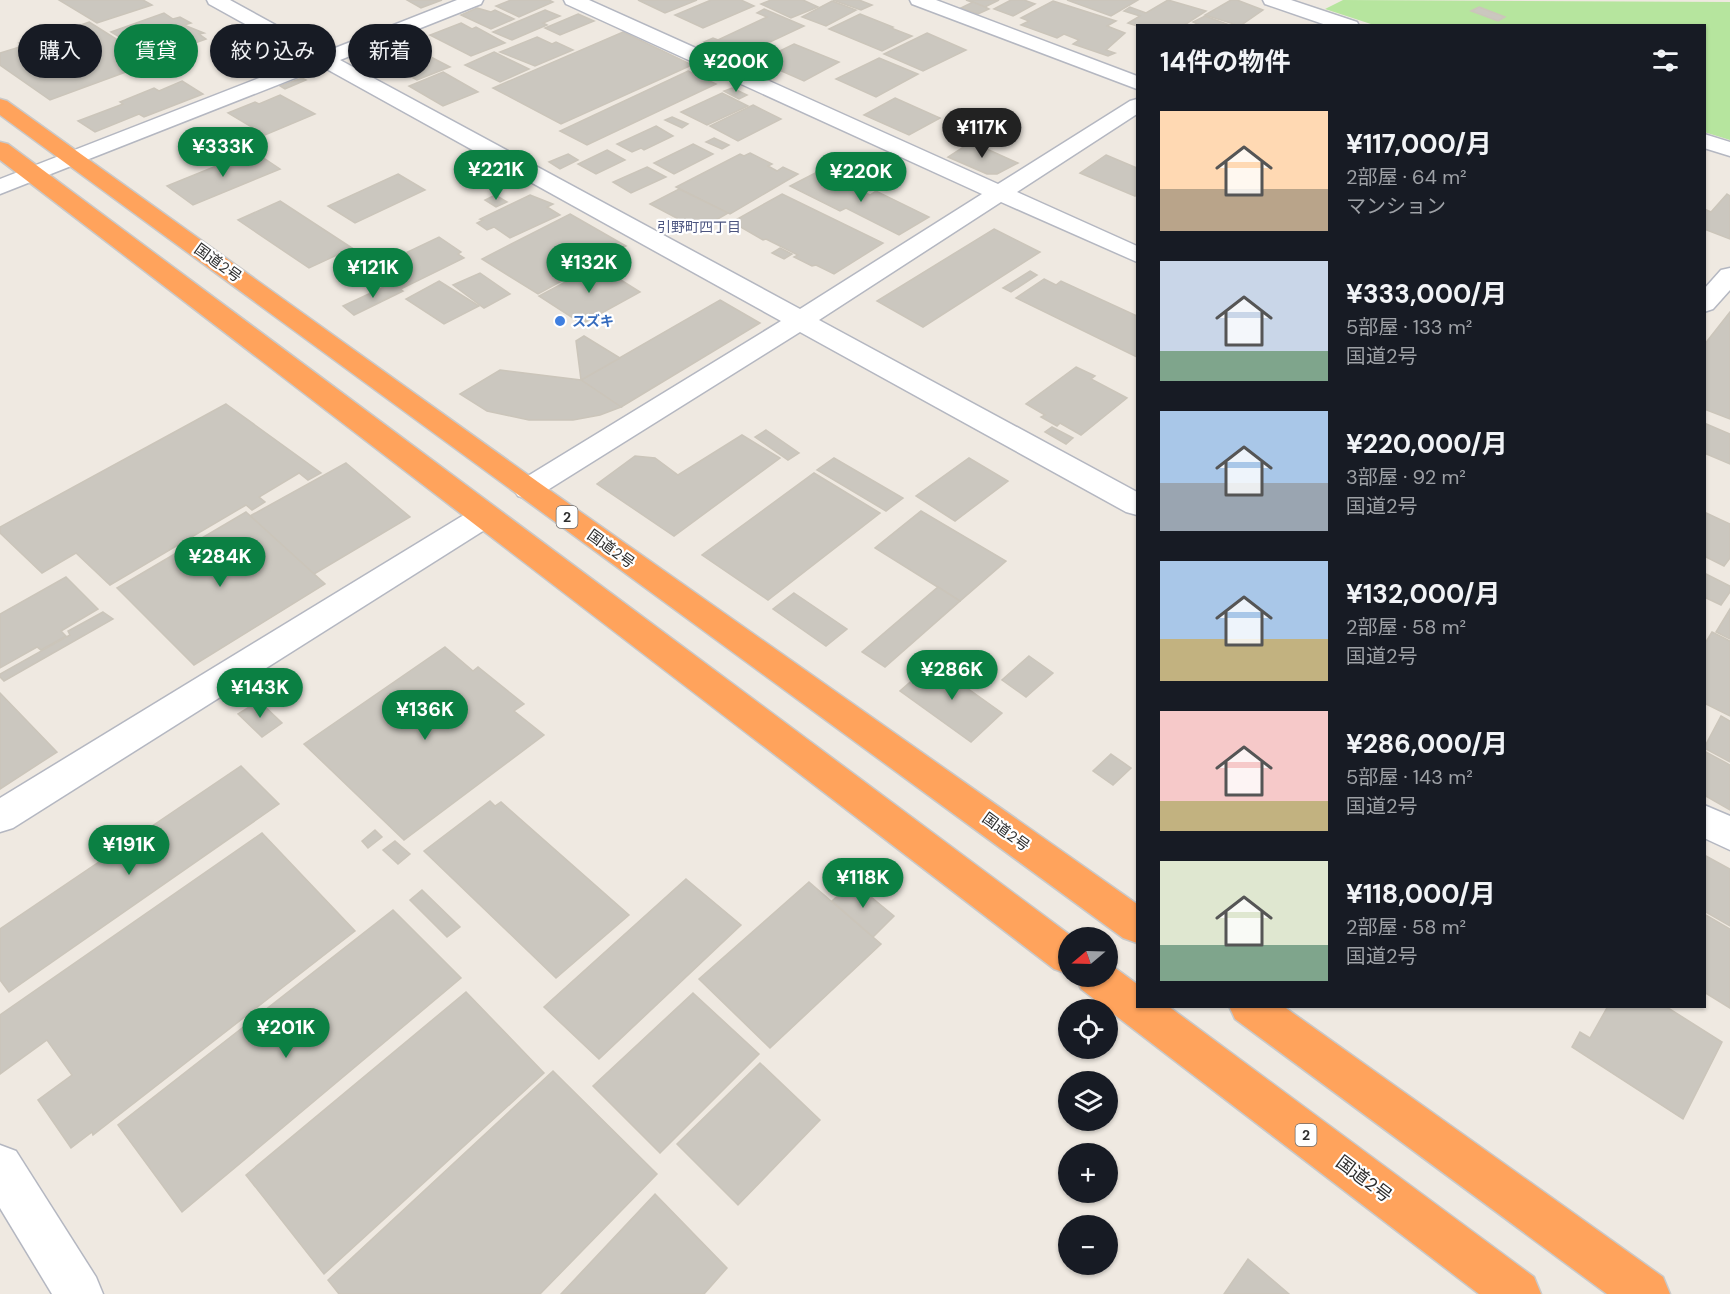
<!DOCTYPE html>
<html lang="ja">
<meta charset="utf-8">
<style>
:root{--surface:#171b24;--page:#20242c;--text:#f1f3f6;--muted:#9ea1a6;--accent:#0b8043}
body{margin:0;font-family:"DM Sans","Noto Sans JP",sans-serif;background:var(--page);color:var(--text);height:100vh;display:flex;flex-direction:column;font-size:22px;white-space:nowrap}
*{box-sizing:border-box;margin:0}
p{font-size:20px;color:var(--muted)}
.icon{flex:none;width:33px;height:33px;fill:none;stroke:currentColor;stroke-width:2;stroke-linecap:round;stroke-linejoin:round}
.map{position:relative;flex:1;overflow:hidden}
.sheet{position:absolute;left:1136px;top:24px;width:570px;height:984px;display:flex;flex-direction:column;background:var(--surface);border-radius:0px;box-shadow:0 2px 4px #0004}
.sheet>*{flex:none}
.top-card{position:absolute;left:18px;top:24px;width:570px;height:54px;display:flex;gap:12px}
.needle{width:39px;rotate:251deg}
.fabs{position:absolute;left:1058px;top:927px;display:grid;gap:12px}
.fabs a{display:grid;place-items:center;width:60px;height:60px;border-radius:50%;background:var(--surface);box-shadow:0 2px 4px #0004;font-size:30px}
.price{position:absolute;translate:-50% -51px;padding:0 14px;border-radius:21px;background:var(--accent);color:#fff;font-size:20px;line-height:39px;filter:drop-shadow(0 2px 3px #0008)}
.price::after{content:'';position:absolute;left:50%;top:36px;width:18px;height:14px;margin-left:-9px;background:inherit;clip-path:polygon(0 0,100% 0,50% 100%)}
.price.selected{background:#222;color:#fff}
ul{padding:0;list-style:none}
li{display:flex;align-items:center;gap:18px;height:150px;padding:0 24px}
li span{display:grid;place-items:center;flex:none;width:168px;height:120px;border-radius:0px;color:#555}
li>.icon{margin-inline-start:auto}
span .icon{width:72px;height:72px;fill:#fffc;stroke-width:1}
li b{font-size:26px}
h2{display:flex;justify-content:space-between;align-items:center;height:72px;padding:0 24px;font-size:26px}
.tag{padding:0 21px;border-radius:27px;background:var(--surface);box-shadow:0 2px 4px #0004;font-size:21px;line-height:54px}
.tag.selected{background:var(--accent);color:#fff}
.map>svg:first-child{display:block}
.green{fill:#b6e59e}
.building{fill:#cbc7bf;stroke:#cbc5ba;stroke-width:1.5}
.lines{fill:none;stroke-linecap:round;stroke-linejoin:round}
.street-casing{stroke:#b4b7c1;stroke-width:3}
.highway-casing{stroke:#c9c9c9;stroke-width:3}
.street{fill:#fff;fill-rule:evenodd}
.highway{fill:#ffa35c;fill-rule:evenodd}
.shop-dot{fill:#3f7fe0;stroke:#fff;stroke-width:2}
.labels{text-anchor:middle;stroke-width:4.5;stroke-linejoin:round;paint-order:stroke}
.far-neighbourhood-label{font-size:14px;fill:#4d5680;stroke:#fff}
.far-shop-label{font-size:14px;font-weight:bold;fill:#366cbe;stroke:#fff;text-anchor:start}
.shield{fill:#fff;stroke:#6d6d6d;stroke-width:1.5}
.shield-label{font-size:14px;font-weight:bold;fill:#2e2e2e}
.street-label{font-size:15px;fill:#2e2e2e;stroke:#fff}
.near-street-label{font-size:18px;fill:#2e2e2e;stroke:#fff}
</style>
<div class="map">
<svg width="1730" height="1294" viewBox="0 0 1730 1294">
<rect width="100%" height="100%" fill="#efe9e1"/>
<polygon class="green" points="1343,0 1730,2 1730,140 1704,132 1704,26 1377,26 1325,9"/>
<g class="building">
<polygon points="59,0 143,0 152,5 97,23"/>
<polygon points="407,0 442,0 421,8"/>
<polygon points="511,0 549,0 553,2 519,17 496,6"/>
<polygon points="638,0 697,0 665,13"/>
<polygon points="711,0 741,0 754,6 703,28 675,15"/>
<polygon points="771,0 803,0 818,7 791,18 761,4"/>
<polygon points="833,0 859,0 872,5 861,10"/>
<polygon points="966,0 999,0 985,7"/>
<polygon points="1011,0 1024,0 1035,4 1013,16 994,9"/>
<polygon points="1067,0 1138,0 1111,16"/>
<polygon points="1168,0 1206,11 1183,26 1137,26 1128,23 1140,16 1124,11 1130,7 1146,13"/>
<polygon points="1231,0 1237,0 1263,10 1240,26 1205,15"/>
<polygon points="832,1 856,10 826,26 802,17"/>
<polygon points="1053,1 1116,21 1107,26 1125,33 1106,50 1115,53 1108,56 1073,44 1079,40 1064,34 1057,38 1021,25 1029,21 1021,18"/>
<polygon points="973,2 985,7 989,9 978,14 961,8"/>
<polygon points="1479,7 1505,17 1498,21 1471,11"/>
<polygon points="477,8 491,12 495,10 514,19 491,29 461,15"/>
<polygon points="764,9 804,26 738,57 704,42 713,38 718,40 767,17 757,13"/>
<polygon points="545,10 560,16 543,23 547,25 512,40 493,32"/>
<polygon points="164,13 173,19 180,17 191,23 184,25 204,33 199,34 206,39 154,58 111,32"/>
<polygon points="578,14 594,21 560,35 545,28"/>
<polygon points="860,14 893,27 891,28 912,36 882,51 829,29"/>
<polygon points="1205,16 1232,26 1202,26 1193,22"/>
<polygon points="89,22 153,62 50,100 0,65 0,53 23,46 19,43 35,38 38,40"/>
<polygon points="461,23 472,29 476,27 505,43 471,56 430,35"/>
<polygon points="623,32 692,65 561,124 493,88"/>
<polygon points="927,33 966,50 923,71 884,54"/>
<polygon points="537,37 552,44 556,42 573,50 535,66 500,52"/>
<polygon points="400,40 422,53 380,69 361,58"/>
<polygon points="794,44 839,62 804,81 759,61"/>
<polygon points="494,52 529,69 500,82 465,65"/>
<polygon points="425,54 450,67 417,80 404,73 400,75 388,69"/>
<polygon points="879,58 918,74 876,97 836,79"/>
<polygon points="688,71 716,84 587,145 560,131"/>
<polygon points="443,72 478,92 443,106 409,86"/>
<polygon points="302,78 306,80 285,89 280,86"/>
<polygon points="182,81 203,94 144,117 139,114 95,132 78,121 123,104 120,102 154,88 159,91"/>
<polygon points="732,88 747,95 739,99 724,91"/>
<polygon points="722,93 748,106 707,125 681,112"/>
<polygon points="280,95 315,114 265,135 228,113 255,102 259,104"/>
<polygon points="895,98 940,118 909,135 864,115"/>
<polygon points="753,105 781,119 738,141 710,126"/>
<polygon points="672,117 688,124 682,128 665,120"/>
<polygon points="977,125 988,129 979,134 968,130"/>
<polygon points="656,126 673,136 644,150 641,148 632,152 617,144"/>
<polygon points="714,138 729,145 722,149 706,142"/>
<polygon points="971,142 1018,163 997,174 987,174 948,157"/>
<polygon points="693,144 713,154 674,174 654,163"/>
<polygon points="607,150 625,160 596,174 578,164"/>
<polygon points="253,151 280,169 193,205 167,186"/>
<polygon points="750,153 772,164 768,166 777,171 783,167 798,174 730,214 676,187 740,154 744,156"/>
<polygon points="568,154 578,160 560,169 549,162"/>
<polygon points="1106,155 1137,168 1137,194 1135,196 1080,173"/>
<polygon points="647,167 666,177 631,193 613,182"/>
<polygon points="819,171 870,195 876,191 929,217 899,235 846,208 840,211 790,186"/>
<polygon points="398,174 425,190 355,223 328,206"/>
<polygon points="679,189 728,213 699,230 650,204"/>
<polygon points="782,194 883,243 834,274 816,265 812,266 794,257 798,255 766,239 763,240 732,222"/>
<polygon points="1727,194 1730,196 1730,239 1704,229 1704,209 1711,212"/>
<polygon points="495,195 507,202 496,207 485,200"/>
<polygon points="530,195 553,204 547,207 560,215 510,238 494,227 487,230 477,223 483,220 480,219"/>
<polygon points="280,201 352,248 309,268 238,220"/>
<polygon points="570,214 626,246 538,294 482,259"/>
<polygon points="994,229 1040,252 923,327 877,301"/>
<polygon points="439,237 461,252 458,254 464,258 401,289 372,269"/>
<polygon points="780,248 792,254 784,259 772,253"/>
<polygon points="597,265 640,292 582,324 539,296"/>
<polygon points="1030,271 1037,275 1011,292 1003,288"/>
<polygon points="480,273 510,294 484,308 453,285"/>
<polygon points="1044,279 1056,285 1061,281 1137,316 1137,357 1016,298"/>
<polygon points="439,281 479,306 444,324 406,299"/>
<polygon points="392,283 403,291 354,315 343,306"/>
<polygon points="720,300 760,323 621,407 581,380"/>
<polygon points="1730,312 1730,419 1704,409 1704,345"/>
<polygon points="584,336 620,358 581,380 576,341"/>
<polygon points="1076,367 1095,376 1091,379 1127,398 1081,435 1060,423 1057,426 1041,417 1045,415 1026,404"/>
<polygon points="500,370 581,380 621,407 600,415 573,420 529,420 487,411 460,394"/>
<polygon points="226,404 321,473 308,480 299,473 259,497 265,502 252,510 246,505 110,585 76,553 42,573 0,533 0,527"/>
<polygon points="1704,423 1730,434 1730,464 1704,453"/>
<polygon points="1052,427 1073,438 1066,444 1045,432"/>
<polygon points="766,430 799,453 788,460 755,437"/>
<polygon points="742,435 780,458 674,536 597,484 635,456 655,458 678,475"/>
<polygon points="834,458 903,498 886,511 817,470"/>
<polygon points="969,458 1008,481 955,521 916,496"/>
<polygon points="346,463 410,517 314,574 250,516"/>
<polygon points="814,473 880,513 768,600 702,555"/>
<polygon points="921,511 1006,561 960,601 875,548"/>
<polygon points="246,512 325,584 194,665 117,588"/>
<polygon points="1704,512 1730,524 1730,558 1724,566 1704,556"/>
<polygon points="1704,573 1730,586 1730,592 1721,605 1704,597"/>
<polygon points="66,577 98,609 61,631 66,636 41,650 37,647 0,668 0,614"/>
<polygon points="938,587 960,601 885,667 862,652"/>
<polygon points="794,593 847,629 826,646 773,609"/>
<polygon points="1730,609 1730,639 1716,632"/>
<polygon points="103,612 113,619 4,681 0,677 0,674 70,635 68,631"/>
<polygon points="1712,632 1730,641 1730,716 1704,703 1704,645"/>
<polygon points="445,647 473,671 478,667 524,704 514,711 544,735 404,840 304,744"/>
<polygon points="1029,656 1053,673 1026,697 1002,680"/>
<polygon points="932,663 949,675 955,670 973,683 967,688 1002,713 971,742 900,691"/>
<polygon points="0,693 57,752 0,789"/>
<polygon points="259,701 282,723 262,737 238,714"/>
<polygon points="1721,716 1730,721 1730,762 1704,748"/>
<polygon points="1704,751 1730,765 1730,810 1704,795"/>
<polygon points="1111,754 1131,768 1113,785 1093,771"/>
<polygon points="241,766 279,804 9,992 0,980 0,929"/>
<polygon points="490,801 495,806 501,802 629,915 556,978 424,851"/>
<polygon points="375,830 382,837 368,848 362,841"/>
<polygon points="262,833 355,931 93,1135 92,1132 71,1148 38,1100 72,1075 47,1040 0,1074 0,1015"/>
<polygon points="395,841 410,854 398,864 383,850"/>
<polygon points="1704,855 1730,869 1730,926 1704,911"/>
<polygon points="686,879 741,925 599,1059 544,1007"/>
<polygon points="809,882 881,944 770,1048 699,979"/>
<polygon points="853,882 894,916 873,937 832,901"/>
<polygon points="422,890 460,927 447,937 410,900"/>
<polygon points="393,910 461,978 182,1212 118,1125"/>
<polygon points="1704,914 1730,929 1730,1008 1704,992"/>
<polygon points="466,992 544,1073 324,1274 246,1175"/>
<polygon points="693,993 759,1054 660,1153 593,1086"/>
<polygon points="1608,1006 1665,1006 1722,1042 1683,1119 1572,1047 1580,1032 1590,1038"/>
<polygon points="760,1063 820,1120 738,1205 677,1144"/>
<polygon points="553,1071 657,1174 540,1294 339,1294 328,1280"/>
<polygon points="655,1194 727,1268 704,1294 561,1294"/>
<polygon points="1248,1259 1289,1294 1224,1294"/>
</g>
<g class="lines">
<defs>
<g id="street">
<polygon points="207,0 230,0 325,52 457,0 483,0 481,4 340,60 800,309 982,194 566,4 564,0 589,0 998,184 1130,101 1137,99 1137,114 1017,192 1137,246 1137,262 1001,202 819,320 1137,492 1137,515 1126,512 800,332 538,496 528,499 518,496 513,489 518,482 781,321 323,67 0,194 0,179 308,59 209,4"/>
<polygon points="910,0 936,0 1137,76 1137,89 912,4"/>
<polygon points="1263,0 1291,0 1357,22 1359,26 1329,26 1265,4"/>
<polygon points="1704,134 1730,142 1730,156 1704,148"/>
<polygon points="1730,268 1730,290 1713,309 1704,312 1704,289 1721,270"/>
<polygon points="483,507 494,510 498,517 494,524 13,828 0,832 0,798 472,510"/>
<polygon points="1704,805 1730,816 1730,850 1704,838"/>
<polygon points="0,1145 16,1151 96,1277 103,1294 52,1294 0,1208"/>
</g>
<g id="highway">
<polygon points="0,99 7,101 538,482 1137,904 1137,943 1123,938 0,115"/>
<polygon points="0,142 8,144 1074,938 1068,938 1068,974 1054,969 0,160"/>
<polygon points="1107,962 1137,984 1137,1006 1168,1006 1534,1277 1541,1294 1479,1294 1081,989 1075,976 1107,976"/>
<polygon points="1229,1006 1283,1006 1663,1277 1670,1294 1607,1294 1235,1019"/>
</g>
</defs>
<use href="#street" class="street-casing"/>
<use href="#highway" class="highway-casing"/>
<use href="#street" class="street"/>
<use href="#highway" class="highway"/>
</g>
<circle class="shop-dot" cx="560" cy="321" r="6"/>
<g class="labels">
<g class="far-neighbourhood-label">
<text x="699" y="232">引野町四丁目</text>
</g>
<g class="far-shop-label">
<text x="572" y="326">スズキ</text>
</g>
<g class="shield">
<rect x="556.5" y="506" width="21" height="22" rx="4.5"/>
<rect x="1295.5" y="1124" width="21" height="22" rx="4.5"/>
</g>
<g class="shield-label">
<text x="567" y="522">2</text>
<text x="1306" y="1140">2</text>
</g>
<g class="street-label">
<text transform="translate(218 263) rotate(36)" y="5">国道2号</text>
<text transform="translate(611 549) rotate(36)" y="5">国道2号</text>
<text transform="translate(1006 832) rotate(36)" y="5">国道2号</text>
</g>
<g class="near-street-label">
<text transform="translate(1364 1179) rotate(37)" y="6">国道2号</text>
</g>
</g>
</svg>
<div class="fabs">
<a><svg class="needle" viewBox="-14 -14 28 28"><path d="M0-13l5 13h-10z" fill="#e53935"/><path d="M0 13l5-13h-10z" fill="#9ea1a6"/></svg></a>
<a><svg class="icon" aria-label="locate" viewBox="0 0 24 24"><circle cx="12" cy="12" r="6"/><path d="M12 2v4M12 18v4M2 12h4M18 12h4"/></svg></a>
<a><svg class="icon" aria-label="layers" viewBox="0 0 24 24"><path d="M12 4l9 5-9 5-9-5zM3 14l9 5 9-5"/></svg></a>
<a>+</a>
<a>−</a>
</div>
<b class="price" style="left:736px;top:93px">¥200K</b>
<b class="price selected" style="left:982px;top:159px">¥117K</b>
<b class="price" style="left:223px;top:178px">¥333K</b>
<b class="price" style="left:496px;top:201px">¥221K</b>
<b class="price" style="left:861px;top:203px">¥220K</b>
<b class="price" style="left:589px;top:294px">¥132K</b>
<b class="price" style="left:373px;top:299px">¥121K</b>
<b class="price" style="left:220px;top:588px">¥284K</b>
<b class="price" style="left:952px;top:701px">¥286K</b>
<b class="price" style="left:260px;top:719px">¥143K</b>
<b class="price" style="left:425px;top:741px">¥136K</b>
<b class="price" style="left:129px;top:876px">¥191K</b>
<b class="price" style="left:863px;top:909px">¥118K</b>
<b class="price" style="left:286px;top:1059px">¥201K</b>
<div class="top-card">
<a class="tag">購入</a>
<a class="tag selected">賃貸</a>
<a class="tag">絞り込み</a>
<a class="tag">新着</a>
</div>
<section class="sheet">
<h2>14件の物件<svg class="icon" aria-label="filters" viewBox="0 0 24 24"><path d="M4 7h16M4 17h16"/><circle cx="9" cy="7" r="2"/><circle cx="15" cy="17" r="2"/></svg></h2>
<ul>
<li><span style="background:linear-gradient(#ffd9b3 65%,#b9a48a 0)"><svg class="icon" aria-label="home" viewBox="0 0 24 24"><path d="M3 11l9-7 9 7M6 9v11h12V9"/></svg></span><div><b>¥117,000/月</b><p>2部屋 · 64 m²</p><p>マンション</p></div></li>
<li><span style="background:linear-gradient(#c9d6e8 75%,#7fa58c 0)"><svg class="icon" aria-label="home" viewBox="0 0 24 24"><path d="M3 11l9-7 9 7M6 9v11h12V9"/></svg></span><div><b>¥333,000/月</b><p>5部屋 · 133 m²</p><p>国道2号</p></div></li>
<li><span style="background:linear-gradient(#a9c7e8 60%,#9aa5b1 0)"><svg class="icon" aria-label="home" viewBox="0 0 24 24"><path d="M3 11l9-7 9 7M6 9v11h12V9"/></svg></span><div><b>¥220,000/月</b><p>3部屋 · 92 m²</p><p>国道2号</p></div></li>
<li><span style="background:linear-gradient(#a9c7e8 65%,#c2b280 0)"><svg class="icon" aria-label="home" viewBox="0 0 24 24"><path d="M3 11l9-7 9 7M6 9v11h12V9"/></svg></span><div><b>¥132,000/月</b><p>2部屋 · 58 m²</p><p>国道2号</p></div></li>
<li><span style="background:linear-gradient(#f6c9c9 75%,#c2b280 0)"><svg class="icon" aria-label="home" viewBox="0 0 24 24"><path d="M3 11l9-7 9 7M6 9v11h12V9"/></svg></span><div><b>¥286,000/月</b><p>5部屋 · 143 m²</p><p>国道2号</p></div></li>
<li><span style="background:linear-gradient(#dfe7d0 70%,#7fa58c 0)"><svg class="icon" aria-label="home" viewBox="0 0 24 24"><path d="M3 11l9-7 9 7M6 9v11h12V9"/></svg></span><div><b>¥118,000/月</b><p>2部屋 · 58 m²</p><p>国道2号</p></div></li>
</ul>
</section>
</div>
